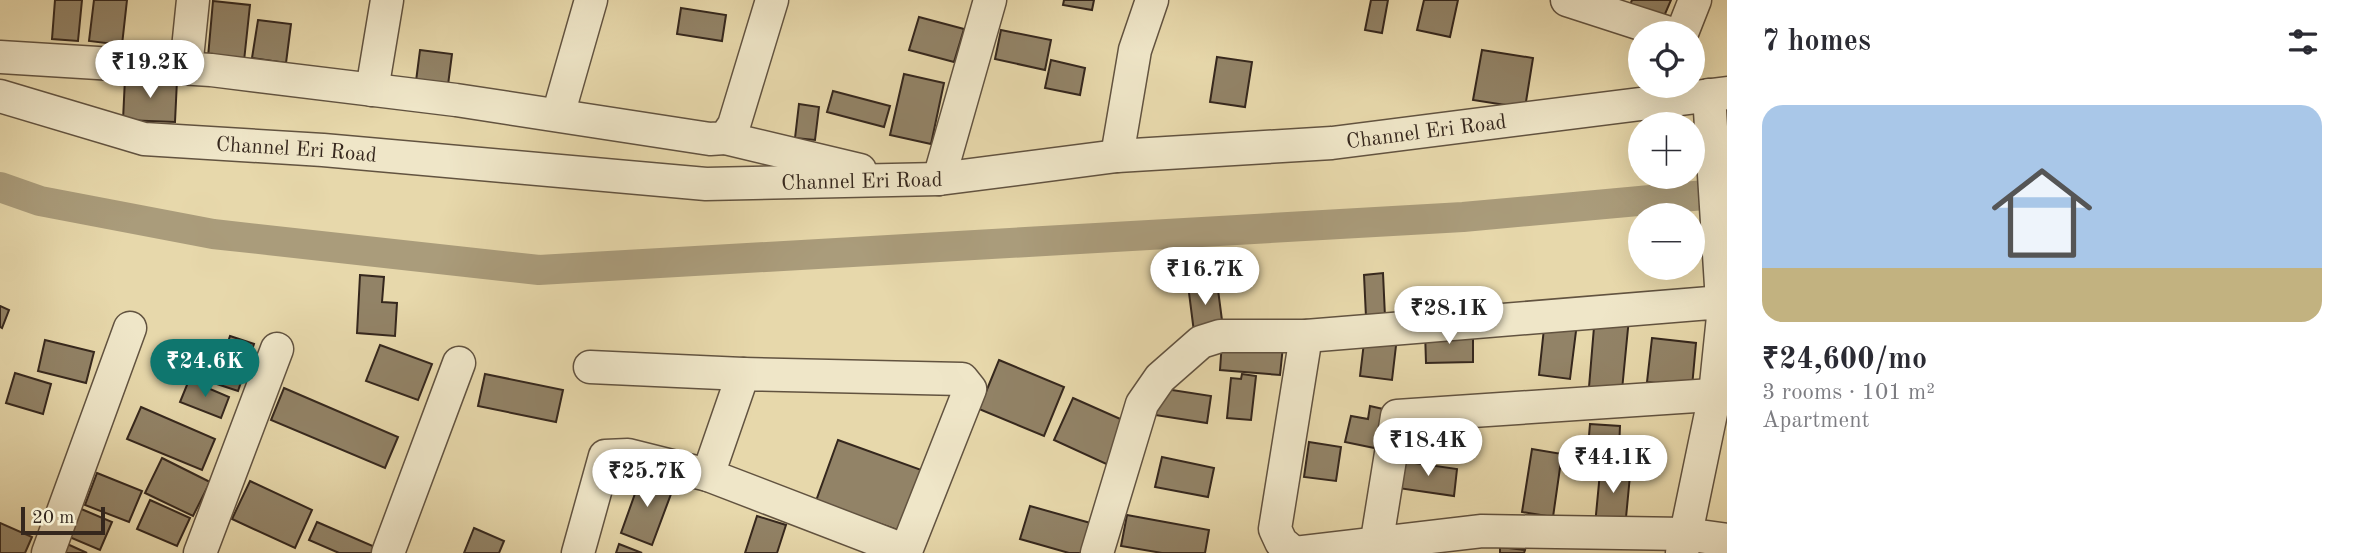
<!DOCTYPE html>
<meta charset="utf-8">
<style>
:root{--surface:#fff;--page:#f2f2f3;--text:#2b2b33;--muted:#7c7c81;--line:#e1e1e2;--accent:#0f766e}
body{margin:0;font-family:"Old Standard TT",serif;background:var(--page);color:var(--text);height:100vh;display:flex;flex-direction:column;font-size:26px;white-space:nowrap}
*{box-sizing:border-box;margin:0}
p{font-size:23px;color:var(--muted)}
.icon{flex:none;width:38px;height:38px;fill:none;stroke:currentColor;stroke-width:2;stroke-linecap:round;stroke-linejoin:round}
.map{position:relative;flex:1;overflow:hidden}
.drawer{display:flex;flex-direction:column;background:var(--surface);width:630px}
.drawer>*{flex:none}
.buttons{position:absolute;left:1628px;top:21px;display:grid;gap:14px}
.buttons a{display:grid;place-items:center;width:77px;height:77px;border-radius:50%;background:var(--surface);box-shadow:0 7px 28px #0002;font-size:35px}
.scale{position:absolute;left:21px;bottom:18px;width:84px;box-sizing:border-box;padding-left:7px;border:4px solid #35271d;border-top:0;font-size:19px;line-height:24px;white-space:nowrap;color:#35271d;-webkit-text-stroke:5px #efe6c8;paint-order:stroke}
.price{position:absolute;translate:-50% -60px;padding:0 16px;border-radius:24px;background:#fff;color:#222;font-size:23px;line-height:46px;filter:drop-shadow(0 2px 4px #0008)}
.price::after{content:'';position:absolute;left:50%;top:42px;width:21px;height:16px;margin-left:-10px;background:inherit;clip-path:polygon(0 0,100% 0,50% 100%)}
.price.current{background:var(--accent);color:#fff}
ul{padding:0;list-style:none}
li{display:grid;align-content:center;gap:14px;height:371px;padding:0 35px}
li+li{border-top:2px solid var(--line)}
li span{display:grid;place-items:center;height:217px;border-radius:21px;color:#555}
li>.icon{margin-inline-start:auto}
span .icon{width:126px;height:126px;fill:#fffc;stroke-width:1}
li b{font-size:30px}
h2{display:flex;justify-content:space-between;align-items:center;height:84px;padding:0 35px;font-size:30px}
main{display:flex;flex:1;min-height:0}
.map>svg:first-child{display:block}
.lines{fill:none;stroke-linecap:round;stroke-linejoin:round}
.canal{stroke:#aa9c7b;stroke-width:30}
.building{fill:#928367;stroke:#35271d;stroke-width:2}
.minor-casing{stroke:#625340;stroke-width:35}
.minor{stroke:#efe6c8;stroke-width:32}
.labels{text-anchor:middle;stroke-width:5;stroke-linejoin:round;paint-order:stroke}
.street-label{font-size:21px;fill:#35271d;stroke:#efe6c8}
</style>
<main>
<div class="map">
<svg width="1727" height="553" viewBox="0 0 1727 553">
<rect width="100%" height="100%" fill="#e7d8ab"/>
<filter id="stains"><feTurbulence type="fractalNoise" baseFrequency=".00286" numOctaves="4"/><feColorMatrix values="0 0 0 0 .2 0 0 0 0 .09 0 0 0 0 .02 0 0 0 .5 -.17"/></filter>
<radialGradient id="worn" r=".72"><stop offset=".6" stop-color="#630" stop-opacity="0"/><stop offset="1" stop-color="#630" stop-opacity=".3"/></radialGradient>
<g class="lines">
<polyline class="canal" points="0,187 40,201 213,234 539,270 1463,217 1727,193"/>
</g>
<g class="building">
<polygon points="55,0 82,0 78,41 52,39"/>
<polygon points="94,0 127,0 122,45 89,41"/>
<polygon points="1064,0 1094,0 1092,10 1063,5"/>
<polygon points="1371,0 1388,0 1382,33 1365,30"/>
<polygon points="1424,0 1458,0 1450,37 1417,30"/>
<polygon points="1632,0 1671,0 1659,28 1626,14"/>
<polygon points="213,1 250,5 244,61 208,57"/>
<polygon points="681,8 726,15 722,41 677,34"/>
<polygon points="919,17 964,29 954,62 909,50"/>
<polygon points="258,20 291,24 286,63 252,58"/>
<polygon points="1001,30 1051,40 1045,70 995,59"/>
<polygon points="420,50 452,54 447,93 415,89"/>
<polygon points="1482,50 1533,58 1525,108 1473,100"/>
<polygon points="1217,57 1252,62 1245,107 1210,102"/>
<polygon points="1051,60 1085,68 1080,95 1045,88"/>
<polygon points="904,74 944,83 931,144 890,135"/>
<polygon points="125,78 177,80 175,122 123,120"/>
<polygon points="833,91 890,106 884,127 827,112"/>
<polygon points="799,104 819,107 815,140 795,138"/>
<polygon points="1383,273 1385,317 1366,317 1364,275"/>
<polygon points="360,275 384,277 382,302 397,303 395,336 357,333"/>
<polygon points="1217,282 1223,328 1194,332 1188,285"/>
<polygon points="0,306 9,310 2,328 0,327"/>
<polygon points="1595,315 1629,318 1622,390 1589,387"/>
<polygon points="1545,319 1577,323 1570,379 1539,375"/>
<polygon points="1473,330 1473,362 1426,363 1425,331"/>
<polygon points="1365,334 1397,337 1392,380 1360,376"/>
<polygon points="230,336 254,344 238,391 214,383"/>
<polygon points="1652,338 1696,343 1692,387 1647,382"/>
<polygon points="45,340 94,352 86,383 38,371"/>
<polygon points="1222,341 1283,346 1280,375 1220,370"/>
<polygon points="380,345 432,364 418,400 366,381"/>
<polygon points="999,360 1064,387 1044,436 979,409"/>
<polygon points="15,373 51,384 43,414 6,403"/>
<polygon points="485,374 563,390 556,422 478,406"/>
<polygon points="1242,374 1256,376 1251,420 1227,418 1231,378 1241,379"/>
<polygon points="189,380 229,397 221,418 180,402"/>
<polygon points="284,388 398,437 385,468 271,420"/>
<polygon points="1159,388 1211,396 1207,423 1155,415"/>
<polygon points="1073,398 1134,425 1115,468 1054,440"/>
<polygon points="1370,406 1392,411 1384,450 1345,442 1351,416 1368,419"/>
<polygon points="141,407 215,439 202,470 127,439"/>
<polygon points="1590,424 1620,426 1619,449 1588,447"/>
<polygon points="838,440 927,472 906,533 816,501"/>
<polygon points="1309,442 1341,447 1336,481 1304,477"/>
<polygon points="1532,449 1562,454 1553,517 1522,512"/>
<polygon points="1162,457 1214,468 1208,497 1155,487"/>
<polygon points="162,458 210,482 193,516 145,493"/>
<polygon points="1401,461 1457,469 1454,496 1398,488"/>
<polygon points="1601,462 1631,465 1625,528 1595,525"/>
<polygon points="97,473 142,491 129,522 85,505"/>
<polygon points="642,474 674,486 652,545 621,533"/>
<polygon points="250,481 312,510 295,548 232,519"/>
<polygon points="150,500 190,518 177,546 137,529"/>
<polygon points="1030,506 1094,524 1086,553 1069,553 1020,539"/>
<polygon points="79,508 112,522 100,550 67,536"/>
<polygon points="1127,515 1209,530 1205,553 1162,553 1121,546"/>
<polygon points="757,516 786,525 777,553 745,553"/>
<polygon points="317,522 382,550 381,553 339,553 309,540"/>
<polygon points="0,523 32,537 25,553 0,553"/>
<polygon points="474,528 504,541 499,553 464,553"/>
<polygon points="65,543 87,553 61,553"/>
<polygon points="619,544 642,553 616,553"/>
<polygon points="1500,547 1525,550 1524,553 1500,553"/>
</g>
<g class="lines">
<defs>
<g id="minor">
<polyline points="1567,0 1669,33"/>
<polyline points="1682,33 1695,0"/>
<polyline points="0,57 211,70 456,100 710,139 725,138 734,125 772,0"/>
<polyline points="186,68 193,0"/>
<polyline points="372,90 387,0"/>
<polyline points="1709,95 1722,302 1727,301"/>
<path id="s1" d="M0 96 144 139 323 150 706 184 939 179 1117 156 1332 143 1727 93"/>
<polyline points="558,115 591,0"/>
<polyline points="725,138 860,170"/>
<polyline points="1117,156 1135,50 1152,0"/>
<polyline points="939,179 990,0"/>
<polyline points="590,367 743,374"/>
<polyline points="1376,546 1397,416 1727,394"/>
<polyline points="48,553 130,328"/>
<polyline points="200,553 277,349"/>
<polyline points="388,553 459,363"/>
<polyline points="578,553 605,456 628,455 708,475"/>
<polyline points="905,553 906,551 970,389 962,379 743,374 708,475 906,551"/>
<polyline points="1097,553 1142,404 1160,378 1201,342 1220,336 1306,336 1722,302 1724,307 1715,394 1682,553"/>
<polyline points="1294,553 1281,542 1275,529 1306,336"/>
<polyline points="1295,553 1482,531 1685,534 1727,540"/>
</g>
</defs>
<use href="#minor" class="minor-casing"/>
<use href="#minor" class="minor"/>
</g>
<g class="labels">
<g class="street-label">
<text dy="7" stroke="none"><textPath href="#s1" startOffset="1437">Channel Eri Road</textPath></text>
<text dy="7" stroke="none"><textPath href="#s1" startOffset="303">Channel Eri Road</textPath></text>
<text dy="7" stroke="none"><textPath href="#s1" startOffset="870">Channel Eri Road</textPath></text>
</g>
</g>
<rect width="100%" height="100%" filter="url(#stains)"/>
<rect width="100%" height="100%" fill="url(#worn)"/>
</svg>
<div class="buttons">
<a><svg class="icon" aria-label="locate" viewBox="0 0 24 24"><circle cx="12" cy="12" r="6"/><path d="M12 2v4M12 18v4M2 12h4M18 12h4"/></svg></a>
<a>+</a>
<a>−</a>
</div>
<div class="scale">20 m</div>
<b class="price" style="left:150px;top:100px">₹19.2K</b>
<b class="price" style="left:1205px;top:307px">₹16.7K</b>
<b class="price" style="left:1449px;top:346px">₹28.1K</b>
<b class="price current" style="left:205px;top:399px">₹24.6K</b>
<b class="price" style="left:1428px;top:478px">₹18.4K</b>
<b class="price" style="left:1613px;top:495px">₹44.1K</b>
<b class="price" style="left:647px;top:509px">₹25.7K</b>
</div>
<section class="drawer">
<h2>7 homes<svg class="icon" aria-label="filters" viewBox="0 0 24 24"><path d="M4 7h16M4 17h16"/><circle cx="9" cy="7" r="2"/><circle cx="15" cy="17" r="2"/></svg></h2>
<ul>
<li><span style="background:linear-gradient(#a9c7e8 75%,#c2b280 0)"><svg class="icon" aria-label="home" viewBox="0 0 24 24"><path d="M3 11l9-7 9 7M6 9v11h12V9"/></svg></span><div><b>₹24,600/mo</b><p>3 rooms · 101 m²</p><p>Apartment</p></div></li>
</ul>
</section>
</main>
